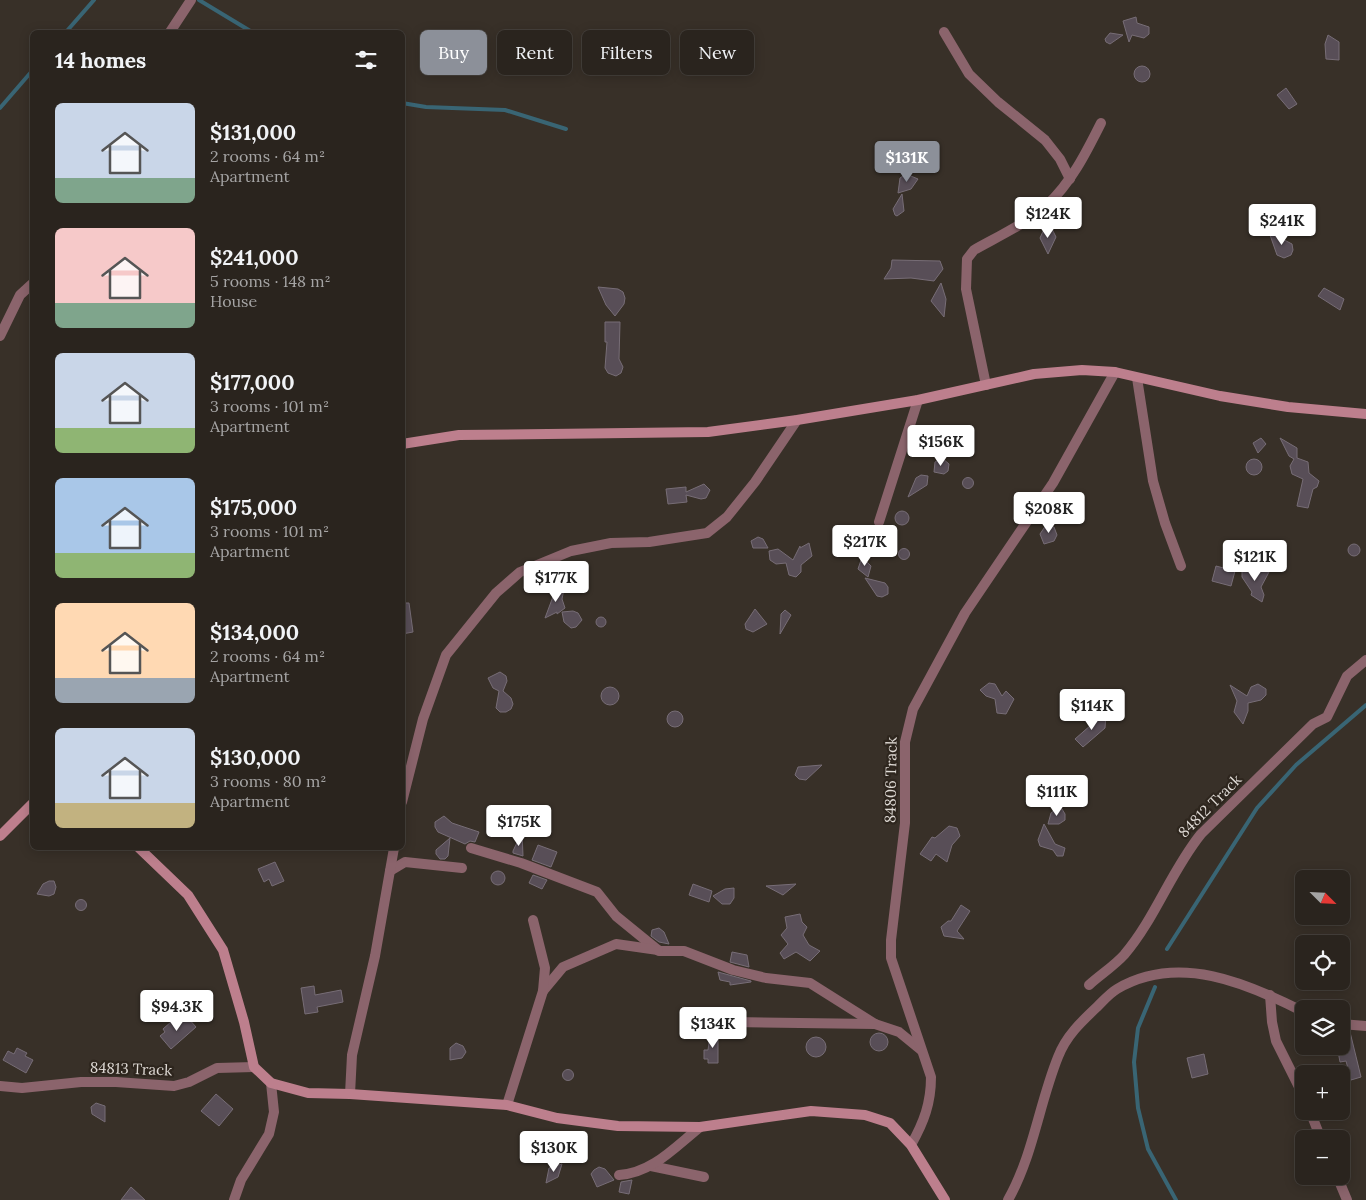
<!DOCTYPE html>
<meta charset="utf-8">
<style>
:root{--surface:#2a241e;--page:#322c27;--text:#f1f3f6;--muted:#a5a4a4;--line:#46413c;--accent:#8c9099}
body{margin:0;font-family:Lora,serif;background:var(--page);color:var(--text);height:100vh;display:flex;flex-direction:column;font-size:19px;white-space:nowrap}
*{box-sizing:border-box;margin:0}
p{font-size:16px;color:var(--muted)}
.icon{flex:none;width:28px;height:28px;fill:none;stroke:currentColor;stroke-width:2;stroke-linecap:round;stroke-linejoin:round}
.map{position:relative;flex:1;overflow:hidden}
.panel{position:absolute;left:30px;top:30px;width:375px;height:820px;display:flex;flex-direction:column;background:var(--surface);border-radius:8px;box-shadow:0 2px 12px #0003,0 0 0 1px var(--line)}
.panel>*{flex:none}
.hud{position:absolute;left:420px;top:30px;width:475px;height:45px;display:flex;gap:10px}
.needle{width:32px;rotate:114deg}
.fabs{position:absolute;left:1295px;top:870px;display:grid;gap:10px}
.fabs a{display:grid;place-items:center;width:55px;height:55px;border-radius:8px;background:var(--surface);box-shadow:0 2px 12px #0003,0 0 0 1px var(--line);font-size:25px}
.price{position:absolute;translate:-50% -42px;padding:0 11px;border-radius:5px;background:#fff;color:#222;font-size:16px;line-height:32px;filter:drop-shadow(0 1px 2px #0008)}
.price::after{content:'';position:absolute;left:50%;top:30px;width:15px;height:11px;margin-left:-8px;background:inherit;clip-path:polygon(0 0,100% 0,50% 100%)}
.price.selected{background:var(--accent);color:#fff}
ul{padding:0;list-style:none}
li{display:flex;align-items:center;gap:15px;height:125px;padding:0 25px}
li span{display:grid;place-items:center;flex:none;width:140px;height:100px;border-radius:8px;color:#555}
li>.icon{margin-inline-start:auto}
span .icon{width:60px;height:60px;fill:#fffc;stroke-width:1}
li b{font-size:21px}
h2{display:flex;justify-content:space-between;align-items:center;height:60px;padding:0 25px;font-size:21px}
.pill{padding:0 18px;border-radius:8px;background:var(--surface);box-shadow:0 2px 12px #0003,0 0 0 1px var(--line);font-size:18px;line-height:45px}
.pill.selected{background:var(--accent);color:#fff}
.map>svg:first-child{display:block}
.lines{fill:none;stroke-linecap:round;stroke-linejoin:round}
.stream{stroke:#396574;stroke-width:4}
.building{fill:#584e57;stroke:#776d76}
.street{stroke:#8b646c;stroke-width:10}
.secondary{stroke:#bd7f8d;stroke-width:10}
.labels{text-anchor:middle;stroke-width:4.5;stroke-linejoin:round;paint-order:stroke}
.street-label{font-size:15px;fill:#dfdad5;stroke:#2e261e}
</style>
<div class="map">
<svg width="1366" height="1200" viewBox="0 0 1366 1200">
<rect width="100%" height="100%" fill="#383028"/>
<g class="lines">
<g class="stream">
<polyline points="199,0 252,32"/>
<polyline points="66,32 94,0"/>
<polyline points="402,103 426,107 505,110 566,129"/>
<polyline points="0,108 32,71"/>
<polyline points="1167,949 1257,808 1296,765 1366,705"/>
<polyline points="1155,987 1138,1028 1134,1062 1138,1108 1148,1149 1176,1200"/>
</g>
</g>
<g class="building">
<polygon points="1136,17 1137,23 1149,27 1149,34 1144,38 1132,35 1129,42 1123,21"/>
<polygon points="1110,33 1123,35 1110,44 1106,42 1105,39"/>
<polygon points="1328,35 1339,42 1339,60 1326,59 1325,44"/>
<circle cx="1142" cy="74" r="8"/>
<polygon points="1286,88 1297,104 1289,109 1277,95"/>
<polygon points="906,174 918,179 911,189 898,193 900,178"/>
<polygon points="902,194 904,211 897,216 895,215 893,209"/>
<polygon points="1044,229 1052,229 1056,237 1048,254 1040,238"/>
<polygon points="1269,232 1292,244 1293,250 1291,255 1284,258 1277,255"/>
<polygon points="892,260 940,261 943,269 934,281 911,278 884,279 891,268"/>
<polygon points="941,283 946,299 944,317 931,301"/>
<polygon points="598,287 618,289 623,292 625,298 624,304 615,316 606,305"/>
<polygon points="1324,288 1344,299 1340,310 1318,296"/>
<polygon points="605,322 620,322 619,359 623,367 621,373 616,376 608,373 605,368 607,342 605,342"/>
<polygon points="1261,438 1266,444 1258,453 1253,443"/>
<polygon points="1280,438 1297,448 1297,458 1308,462 1309,473 1319,481 1317,487 1313,489 1308,508 1297,506 1303,479 1292,474 1290,466 1294,459 1289,456"/>
<polygon points="942,458 949,464 948,471 944,474 934,472 935,462"/>
<circle cx="1254" cy="467" r="8"/>
<polygon points="921,475 928,476 927,485 908,497 916,478"/>
<circle cx="968" cy="483" r="5.5"/>
<polygon points="704,484 710,490 706,498 701,499 686,495 687,502 668,504 666,489 686,487 686,492"/>
<circle cx="902" cy="518" r="7"/>
<polygon points="1046,525 1054,527 1057,535 1054,541 1044,544 1040,534"/>
<polygon points="881,535 886,540 884,547 869,544"/>
<polygon points="758,537 763,539 768,548 753,548 751,541"/>
<polygon points="809,543 812,556 801,565 801,572 796,577 789,575 786,563 776,564 770,560 769,551 778,549 793,560 800,546 800,548"/>
<circle cx="1354" cy="550" r="6"/>
<circle cx="904" cy="554" r="5.5"/>
<polygon points="862,557 871,566 868,577 858,569"/>
<polygon points="1216,566 1235,571 1231,586 1212,581"/>
<polygon points="1242,569 1269,572 1261,587 1264,595 1262,602 1251,595 1252,592 1242,577"/>
<polygon points="865,578 885,583 888,587 888,594 882,597 877,596"/>
<polygon points="557,586 564,589 562,599 565,608 557,614 557,612 545,618"/>
<polygon points="402,603 409,603 413,632 402,634"/>
<polygon points="755,609 767,624 753,632 746,629 745,624"/>
<polygon points="785,610 791,615 780,634 781,614"/>
<polygon points="573,611 578,613 582,620 576,627 571,628 564,622 562,612"/>
<circle cx="601" cy="622" r="5"/>
<polygon points="500,672 506,676 507,681 503,691 511,698 513,704 511,709 506,712 500,712 496,708 499,691 493,688 488,678"/>
<polygon points="989,683 995,684 1002,696 1006,691 1014,699 1006,714 997,713 995,699 986,696 980,690"/>
<polygon points="1258,684 1266,689 1266,695 1261,700 1248,703 1248,711 1243,724 1234,712 1237,701 1230,685 1247,696 1251,687"/>
<circle cx="610" cy="696" r="9"/>
<circle cx="675" cy="719" r="8"/>
<polygon points="1106,714 1105,728 1083,747 1075,739 1091,725 1093,719"/>
<polygon points="822,765 806,780 799,779 795,775 798,767"/>
<polygon points="1056,809 1062,809 1065,814 1065,820 1059,824 1048,824 1051,813"/>
<polygon points="444,816 452,823 479,832 475,842 470,841 465,844 438,832 435,827 435,822"/>
<polygon points="1044,824 1055,844 1065,848 1063,856 1057,856 1053,850 1040,846 1038,840"/>
<polygon points="949,826 957,828 960,836 952,845 947,862 936,854 931,861 920,854 932,837 935,838"/>
<polygon points="522,832 523,856 513,853 513,851"/>
<polygon points="450,838 448,856 445,859 440,859 436,854 436,850"/>
<polygon points="538,845 557,852 551,867 532,860"/>
<polygon points="275,862 284,881 272,886 269,879 264,882 258,869"/>
<circle cx="498" cy="878" r="7"/>
<polygon points="533,875 547,880 542,889 529,883"/>
<polygon points="49,881 54,881 56,887 54,894 49,896 37,894 43,884"/>
<polygon points="693,884 712,891 709,902 689,895"/>
<polygon points="796,884 783,895 766,886"/>
<polygon points="734,888 734,898 730,904 722,904 713,896 725,889"/>
<circle cx="81" cy="905" r="5.5"/>
<polygon points="961,905 970,911 957,931 964,939 944,936 941,927 948,921 951,921"/>
<polygon points="800,914 802,922 807,927 803,935 809,945 820,951 810,961 796,952 784,959 780,953 788,944 781,935 787,928 785,917"/>
<polygon points="659,928 664,932 669,944 659,942 651,936 652,930"/>
<polygon points="732,952 747,955 749,967 730,962"/>
<polygon points="718,972 751,981 751,982 730,985 730,982 720,980"/>
<polygon points="314,986 315,995 341,990 343,1002 317,1007 318,1012 305,1014 301,988"/>
<polygon points="188,1018 196,1027 171,1049 160,1036 165,1032 163,1029 172,1021 175,1024 181,1019 184,1022"/>
<polygon points="711,1029 712,1032 718,1032 718,1063 708,1063 708,1059 704,1059 704,1050 708,1050"/>
<polygon points="1350,1032 1361,1077 1351,1080 1346,1061 1340,1062 1337,1046 1341,1046 1341,1033"/>
<circle cx="879" cy="1042" r="9"/>
<circle cx="816" cy="1047" r="10"/>
<polygon points="456,1043 463,1046 466,1052 462,1058 450,1060 450,1048"/>
<polygon points="17,1048 27,1053 25,1056 33,1060 26,1073 3,1060 8,1051 14,1054"/>
<polygon points="1204,1054 1208,1074 1192,1078 1187,1058"/>
<circle cx="568" cy="1075" r="5.5"/>
<polygon points="216,1094 233,1109 219,1126 201,1111"/>
<polygon points="96,1103 105,1106 105,1122 92,1114 91,1107"/>
<polygon points="562,1164 558,1177 546,1183 549,1168"/>
<polygon points="599,1167 605,1169 614,1180 597,1187 591,1174 594,1170"/>
<polygon points="632,1180 629,1194 619,1192 621,1182"/>
<polygon points="131,1187 145,1200 121,1200"/>
</g>
<g class="lines">
<g class="street">
<polyline points="170,32 191,0"/>
<polyline points="944,32 969,74 998,102 1045,140 1060,159 1070,179"/>
<polyline points="0,336 20,295 32,284"/>
<polyline points="1137,378 1153,481 1165,523 1181,566"/>
<path d="M986 385 966 289 967 259 974 250C995 238 1029 222 1046 206 1071 183 1086 153 1101 123"/>
<polyline points="879,522 918,400"/>
<polyline points="402,802 423,719 446,655 496,593 520,572 571,551 611,543 649,542 707,533 727,517 755,482 797,420"/>
<polyline points="471,848 521,863 597,892 616,916 659,951 684,951 733,970 766,978 810,983 875,1024"/>
<polyline points="390,871 405,862 462,868"/>
<path d="M1089 985C1100 975 1114 966 1124 955 1155 919 1171 871 1201 834L1313 724 1327 717 1347 676 1366 660"/>
<polyline points="543,991 563,967 616,944 658,950"/>
<polyline points="1270,995 1272,1022 1276,1041 1304,1097"/>
<polyline points="733,1022 875,1024 899,1032 921,1050"/>
<polyline points="1341,1024 1366,1026"/>
<polyline points="0,1086 22,1088 81,1082 116,1082 174,1086 189,1082 217,1068 254,1067"/>
<polyline points="350,1094 352,1055 375,956 394,848"/>
<polyline points="507,1105 543,991 545,968 533,920"/>
<polyline points="1310,1111 1321,1139"/>
<path d="M911 1145C924 1122 931 1103 931 1077L891 958V940L905 823V742L913 709 965 613 1053 483 1115 372"/>
<polyline points="651,1166 704,1177"/>
<path d="M619 1175C652 1173 675 1147 700 1127"/>
<polyline points="1337,1176 1347,1200"/>
<polyline points="234,1200 241,1180 269,1134 274,1112 271,1083"/>
<path d="M1008 1200C1033 1156 1039 1104 1058 1057 1066 1036 1081 1022 1097 1007 1103 1001 1110 993 1117 989 1178 953 1247 983 1304 1012"/>
</g>
<g class="secondary">
<polyline points="402,444 459,435 708,432 797,420 918,400 1034,374 1082,370 1115,372 1220,396 1288,407 1366,414"/>
<polyline points="0,836 32,804"/>
<polyline points="139,848 188,895 223,950 244,1022 254,1067 271,1083 308,1093 350,1094 507,1105 557,1118 618,1126 700,1127 811,1111 865,1115 890,1123 911,1145 945,1200"/>
</g>
</g>
<g class="labels">
<g class="street-label">
<text transform="translate(891 780) rotate(-89)" y="5">84806 Track</text>
<text transform="translate(1210 806) rotate(-45)" y="5">84812 Track</text>
<text transform="translate(131 1069) rotate(2)" y="5">84813 Track</text>
</g>
</g>
</svg>
<div class="fabs">
<a><svg class="needle" viewBox="-14 -14 28 28"><path d="M0-13l5 13h-10z" fill="#e53935"/><path d="M0 13l5-13h-10z" fill="#a5a4a4"/></svg></a>
<a><svg class="icon" aria-label="locate" viewBox="0 0 24 24"><circle cx="12" cy="12" r="6"/><path d="M12 2v4M12 18v4M2 12h4M18 12h4"/></svg></a>
<a><svg class="icon" aria-label="layers" viewBox="0 0 24 24"><path d="M12 4l9 5-9 5-9-5zM3 14l9 5 9-5"/></svg></a>
<a>+</a>
<a>−</a>
</div>
<b class="price selected" style="left:907px;top:183px">$131K</b>
<b class="price" style="left:1048px;top:239px">$124K</b>
<b class="price" style="left:1282px;top:246px">$241K</b>
<b class="price" style="left:941px;top:467px">$156K</b>
<b class="price" style="left:1049px;top:534px">$208K</b>
<b class="price" style="left:865px;top:567px">$217K</b>
<b class="price" style="left:1255px;top:582px">$121K</b>
<b class="price" style="left:556px;top:603px">$177K</b>
<b class="price" style="left:1092px;top:731px">$114K</b>
<b class="price" style="left:1057px;top:817px">$111K</b>
<b class="price" style="left:519px;top:847px">$175K</b>
<b class="price" style="left:177px;top:1032px">$94.3K</b>
<b class="price" style="left:713px;top:1049px">$134K</b>
<b class="price" style="left:554px;top:1173px">$130K</b>
<div class="hud">
<a class="pill selected">Buy</a>
<a class="pill">Rent</a>
<a class="pill">Filters</a>
<a class="pill">New</a>
</div>
<section class="panel">
<h2>14 homes<svg class="icon" aria-label="filters" viewBox="0 0 24 24"><path d="M4 7h16M4 17h16"/><circle cx="9" cy="7" r="2"/><circle cx="15" cy="17" r="2"/></svg></h2>
<ul>
<li><span style="background:linear-gradient(#c9d6e8 75%,#7fa58c 0)"><svg class="icon" aria-label="home" viewBox="0 0 24 24"><path d="M3 11l9-7 9 7M6 9v11h12V9"/></svg></span><div><b>$131,000</b><p>2 rooms · 64 m²</p><p>Apartment</p></div></li>
<li><span style="background:linear-gradient(#f6c9c9 75%,#7fa58c 0)"><svg class="icon" aria-label="home" viewBox="0 0 24 24"><path d="M3 11l9-7 9 7M6 9v11h12V9"/></svg></span><div><b>$241,000</b><p>5 rooms · 148 m²</p><p>House</p></div></li>
<li><span style="background:linear-gradient(#c9d6e8 75%,#8fb573 0)"><svg class="icon" aria-label="home" viewBox="0 0 24 24"><path d="M3 11l9-7 9 7M6 9v11h12V9"/></svg></span><div><b>$177,000</b><p>3 rooms · 101 m²</p><p>Apartment</p></div></li>
<li><span style="background:linear-gradient(#a9c7e8 75%,#8fb573 0)"><svg class="icon" aria-label="home" viewBox="0 0 24 24"><path d="M3 11l9-7 9 7M6 9v11h12V9"/></svg></span><div><b>$175,000</b><p>3 rooms · 101 m²</p><p>Apartment</p></div></li>
<li><span style="background:linear-gradient(#ffd9b3 75%,#9aa5b1 0)"><svg class="icon" aria-label="home" viewBox="0 0 24 24"><path d="M3 11l9-7 9 7M6 9v11h12V9"/></svg></span><div><b>$134,000</b><p>2 rooms · 64 m²</p><p>Apartment</p></div></li>
<li><span style="background:linear-gradient(#c9d6e8 75%,#c2b280 0)"><svg class="icon" aria-label="home" viewBox="0 0 24 24"><path d="M3 11l9-7 9 7M6 9v11h12V9"/></svg></span><div><b>$130,000</b><p>3 rooms · 80 m²</p><p>Apartment</p></div></li>
</ul>
</section>
</div>
